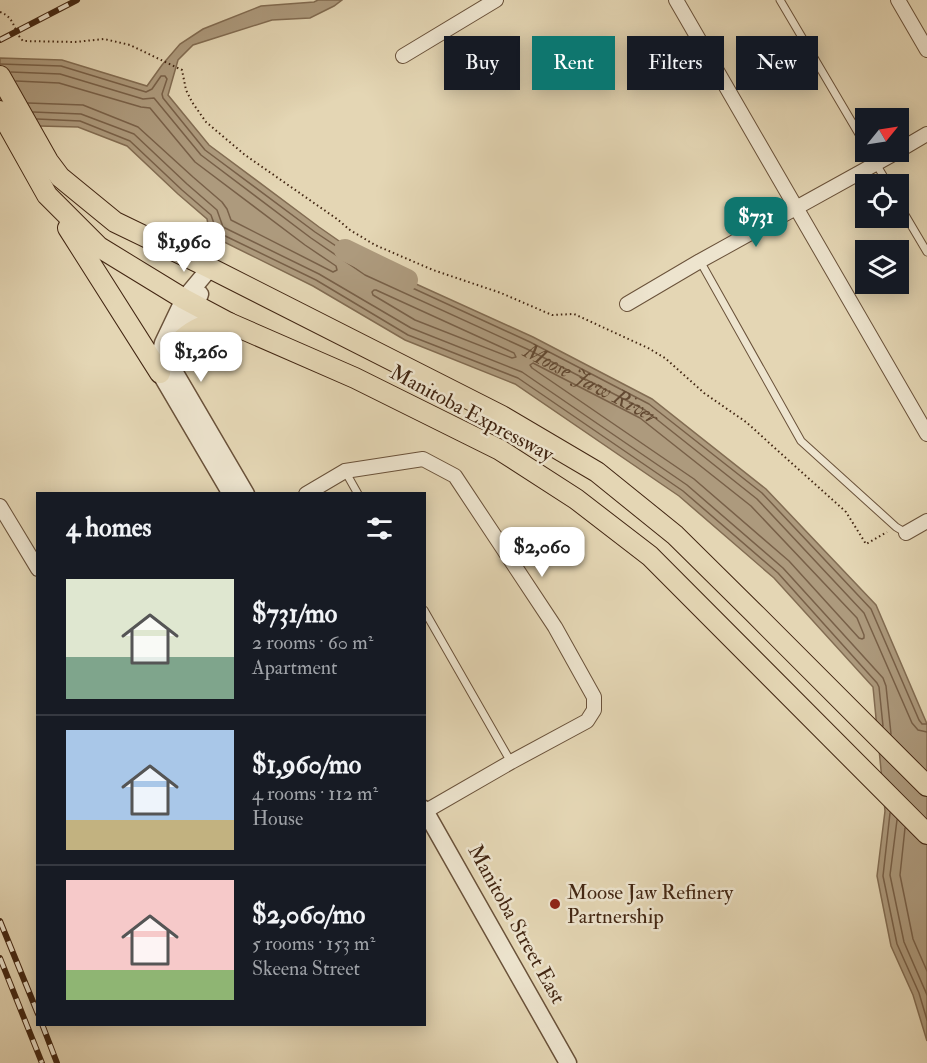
<!DOCTYPE html>
<meta charset="utf-8">
<style>
:root{--surface:#171b24;--page:#20242c;--text:#f1f3f6;--muted:#9ea1a6;--line:#363941;--accent:#0f766e}
body{margin:0;font-family:"IM FELL Double Pica",serif;background:var(--page);color:var(--text);height:100vh;display:flex;flex-direction:column;font-size:22px;white-space:nowrap}
*{box-sizing:border-box;margin:0}
p{font-size:20px;color:var(--muted)}
.icon{flex:none;width:33px;height:33px;fill:none;stroke:currentColor;stroke-width:2;stroke-linecap:round;stroke-linejoin:round}
.map{position:relative;flex:1;overflow:hidden}
.details{position:absolute;left:36px;top:492px;width:390px;height:534px;display:flex;flex-direction:column;background:var(--surface);border-radius:0px;box-shadow:0 3px 15px #0003}
.details>*{flex:none}
.guide{position:absolute;left:444px;top:36px;width:393px;height:54px;display:flex;gap:12px}
.needle{width:39px;rotate:60deg}
.fabs{position:absolute;left:855px;top:108px;display:grid;gap:12px}
.fabs a{display:grid;place-items:center;width:54px;height:54px;border-radius:0px;background:var(--surface);box-shadow:0 3px 15px #0003;font-size:30px}
.price{position:absolute;translate:-50% -51px;padding:0 14px;border-radius:12px;background:#fff;color:#222;font-size:20px;line-height:39px;filter:drop-shadow(0 2px 3px #0008)}
.price::after{content:'';position:absolute;left:50%;top:36px;width:18px;height:14px;margin-left:-9px;background:inherit;clip-path:polygon(0 0,100% 0,50% 100%)}
.price.on{background:var(--accent);color:#fff}
ul{padding:0;list-style:none}
li{display:flex;align-items:center;gap:18px;height:150px;padding:0 30px}
li+li{border-top:2px solid var(--line)}
li span{display:grid;place-items:center;flex:none;width:168px;height:120px;border-radius:0px;color:#555}
li>.icon{margin-inline-start:auto}
span .icon{width:72px;height:72px;fill:#fffc;stroke-width:1}
li b{font-size:26px}
h2{display:flex;justify-content:space-between;align-items:center;height:72px;padding:0 30px;font-size:26px}
.tag{padding:0 21px;border-radius:0px;background:var(--surface);box-shadow:0 3px 15px #0003;font-size:21px;line-height:54px}
.tag.on{background:var(--accent);color:#fff}
.map>svg:first-child{display:block}
.water{fill:#ad9a7d;stroke:#826c52;stroke-width:1.5}
.lines{fill:none;stroke-linecap:round;stroke-linejoin:round}
.shore{stroke:#786048;stroke-width:1.5}
.river{stroke:#ad9a7d;stroke-width:22}
.service-casing{stroke:#6a523a;stroke-width:9}
.minor-casing{stroke:#6a523a;stroke-width:16}
.tertiary-casing{stroke:#6a523a;stroke-width:19}
.primary-casing{stroke:#422612;stroke-width:22}
.path{stroke:#422612;stroke-width:2;stroke-dasharray:1.5 3;stroke-linecap:butt}
.service{stroke:#ede4ce;stroke-width:7}
.minor{stroke:#ede4ce;stroke-width:14}
.tertiary{stroke:#ede4ce;stroke-width:16}
.primary{stroke:#e4d6b4;stroke-width:20}
.rail-casing{stroke:#422612;stroke-width:6}
.rail{stroke:#ede4ce;stroke-width:4;stroke-dasharray:11;stroke-linecap:butt}
.poi-dot{fill:#8f2418;stroke:#ede4ce;stroke-width:2}
.labels{text-anchor:middle;stroke-width:5;stroke-linejoin:round;paint-order:stroke}
.street-label{font-size:21px;fill:#422612;stroke:#ede4ce}
.poi-label{font-size:21px;fill:#422612;stroke:#ede4ce;text-anchor:start}
.water-label{font-size:22px;font-style:italic;fill:#624932;stroke:#ede4ce}
</style>
<div class="map">
<svg width="927" height="1063" viewBox="0 0 927 1063">
<rect width="100%" height="100%" fill="#e4d6b4"/>
<filter id="stains"><feTurbulence type="fractalNoise" baseFrequency=".00333" numOctaves="4"/><feColorMatrix values="0 0 0 0 .2 0 0 0 0 .09 0 0 0 0 .02 0 0 0 .5 -.17"/></filter>
<radialGradient id="worn" r=".72"><stop offset=".6" stop-color="#630" stop-opacity="0"/><stop offset="1" stop-color="#630" stop-opacity=".3"/></radialGradient>
<polygon class="water" points="318,0 342,0 334,6 310,18 272,20 193,45 178,60 168,95 209,145 319,227 372,264 533,337 652,399 766,489 876,605 927,724 927,1041 913,995 891,946 877,876 885,811 873,687 774,578 679,496 515,384 405,340 313,286 210,235 207,219 178,194 127,146 78,127 0,125 0,58 62,60 147,86 162,65 180,44 203,29 261,6 314,2"/>
<g class="lines">
<g class="shore">
<polyline points="0,64 61,66 146,92 152,89 161,76 165,76 167,79 162,94 163,98 205,150 315,232 369,268 530,342 649,404 762,493 871,609 919,720 922,724 927,724"/>
<path id="s1" d="M11 72 60 74 143 99 154 98 201 155 311 238 365 275 527 349 645 410 757 499 864 613 912 723 918 730 927 732"/>
<polyline points="16,81 59,83 141,107 150,108 195,162 305,245 336,266 337,270 333,272 231,220 227,209 222,202 193,177 138,127 83,105 28,103"/>
<polyline points="33,112 81,114 134,134 187,184 217,210 223,227 319,274 411,328 522,372 687,485 783,568 883,678 886,686 891,734"/>
<polyline points="37,119 80,121 130,141 182,190 211,215 217,232 316,280 408,335 518,378 683,491 778,573 877,683 879,687 883,726"/>
<polygon points="374,290 376,290 514,353 516,357 512,358 415,320 373,295 372,292"/>
<polygon points="533,363 640,418 751,506 857,618 864,635 864,638 862,639 859,638 789,561 694,479 532,368 530,365"/>
<polyline points="890,813 883,876 897,944 919,993 927,1020"/>
<polyline points="897,820 890,875 904,942 927,995"/>
<polyline points="905,828 900,875 913,939 927,971"/>
</g>
<polyline class="river" points="345,250 407,280"/>
<defs>
<g id="service">
<polyline points="780,0 866,146"/>
<polyline points="869,152 888,184"/>
<polyline points="898,203 927,252"/>
<polyline points="700,261 801,441 896,527 906,533"/>
<polyline points="345,471 358,494"/>
<polyline points="424,610 511,762"/>
</g>
<g id="minor">
<polyline points="676,0 927,434"/>
<polyline points="898,0 927,50"/>
<polyline points="403,56 496,0"/>
<polyline points="898,151 927,134"/>
<polyline points="627,304 700,261 897,152"/>
<polyline points="306,494 345,471 423,459 455,476 555,627 594,697 594,710 587,721 511,762 426,811"/>
<polyline points="0,506 38,569"/>
<polyline points="906,533 927,521"/>
</g>
<g id="tertiary">
<polyline points="210,268 184,299 163,343 159,358 160,373 231,494"/>
<polyline points="200,294 180,341 175,356 174,371 246,494"/>
<polyline points="424,809 568,1063"/>
</g>
<g id="primary">
<polyline points="0,76 48,161 60,177 115,222 210,268 502,416 597,472 675,535 754,613 927,786"/>
<polyline points="0,111 47,195 99,247 184,299 229,323 355,378 500,450 576,499 650,556 927,834"/>
<polyline points="68,228 160,373"/>
<path d="M180 341C195 328 209 321 229 323"/>
</g>
</defs>
<use href="#service" class="service-casing"/>
<use href="#minor" class="minor-casing"/>
<use href="#tertiary" class="tertiary-casing"/>
<use href="#primary" class="primary-casing"/>
<path class="path" d="M0 12C16 18 13 31 23 41L75 42 104 39 130 45 182 70 186 90 192 102 206 122 245 155 337 219 350 230 375 245 433 270 501 293 552 315 574 314 648 348 665 358 704 393 746 422 846 512 866 544 887 532"/>
<use href="#service" class="service"/>
<use href="#minor" class="minor"/>
<use href="#tertiary" class="tertiary"/>
<use href="#primary" class="primary"/>
<defs>
<g id="rail">
<polyline points="0,40 77,0"/>
<polyline points="0,921 38,1014"/>
<polyline points="0,958 42,1063"/>
<polyline points="42,1024 57,1063"/>
</g>
</defs>
<use href="#rail" class="rail-casing"/>
<use href="#rail" class="rail"/>
</g>
<circle class="poi-dot" cx="555" cy="904" r="6"/>
<g class="labels">
<g class="street-label">
<text transform="translate(472 413) rotate(28)" y="7">Manitoba Expressway</text>
<text transform="translate(517 924) rotate(61)" y="7">Manitoba Street East</text>
</g>
<g class="poi-label">
<text x="567" y="899">Moose Jaw Refinery<tspan x="567" dy="24">Partnership</tspan></text>
</g>
<g class="water-label">
<text dy="8" stroke="none"><textPath href="#s1" startOffset="675">Moose Jaw River</textPath></text>
</g>
</g>
<rect width="100%" height="100%" filter="url(#stains)"/>
<rect width="100%" height="100%" fill="url(#worn)"/>
</svg>
<div class="fabs">
<a><svg class="needle" viewBox="-14 -14 28 28"><path d="M0-13l5 13h-10z" fill="#e53935"/><path d="M0 13l5-13h-10z" fill="#9ea1a6"/></svg></a>
<a><svg class="icon" aria-label="locate" viewBox="0 0 24 24"><circle cx="12" cy="12" r="6"/><path d="M12 2v4M12 18v4M2 12h4M18 12h4"/></svg></a>
<a><svg class="icon" aria-label="layers" viewBox="0 0 24 24"><path d="M12 4l9 5-9 5-9-5zM3 14l9 5 9-5"/></svg></a>
</div>
<b class="price on" style="left:756px;top:248px">$731</b>
<b class="price" style="left:184px;top:273px">$1,960</b>
<b class="price" style="left:201px;top:383px">$1,260</b>
<b class="price" style="left:542px;top:578px">$2,060</b>
<div class="guide">
<a class="tag">Buy</a>
<a class="tag on">Rent</a>
<a class="tag">Filters</a>
<a class="tag">New</a>
</div>
<section class="details">
<h2>4 homes<svg class="icon" aria-label="filters" viewBox="0 0 24 24"><path d="M4 7h16M4 17h16"/><circle cx="9" cy="7" r="2"/><circle cx="15" cy="17" r="2"/></svg></h2>
<ul>
<li><span style="background:linear-gradient(#dfe7d0 65%,#7fa58c 0)"><svg class="icon" aria-label="home" viewBox="0 0 24 24"><path d="M3 11l9-7 9 7M6 9v11h12V9"/></svg></span><div><b>$731/mo</b><p>2 rooms · 60 m²</p><p>Apartment</p></div></li>
<li><span style="background:linear-gradient(#a9c7e8 75%,#c2b280 0)"><svg class="icon" aria-label="home" viewBox="0 0 24 24"><path d="M3 11l9-7 9 7M6 9v11h12V9"/></svg></span><div><b>$1,960/mo</b><p>4 rooms · 112 m²</p><p>House</p></div></li>
<li><span style="background:linear-gradient(#f6c9c9 75%,#8fb573 0)"><svg class="icon" aria-label="home" viewBox="0 0 24 24"><path d="M3 11l9-7 9 7M6 9v11h12V9"/></svg></span><div><b>$2,060/mo</b><p>5 rooms · 153 m²</p><p>Skeena Street</p></div></li>
</ul>
</section>
</div>
